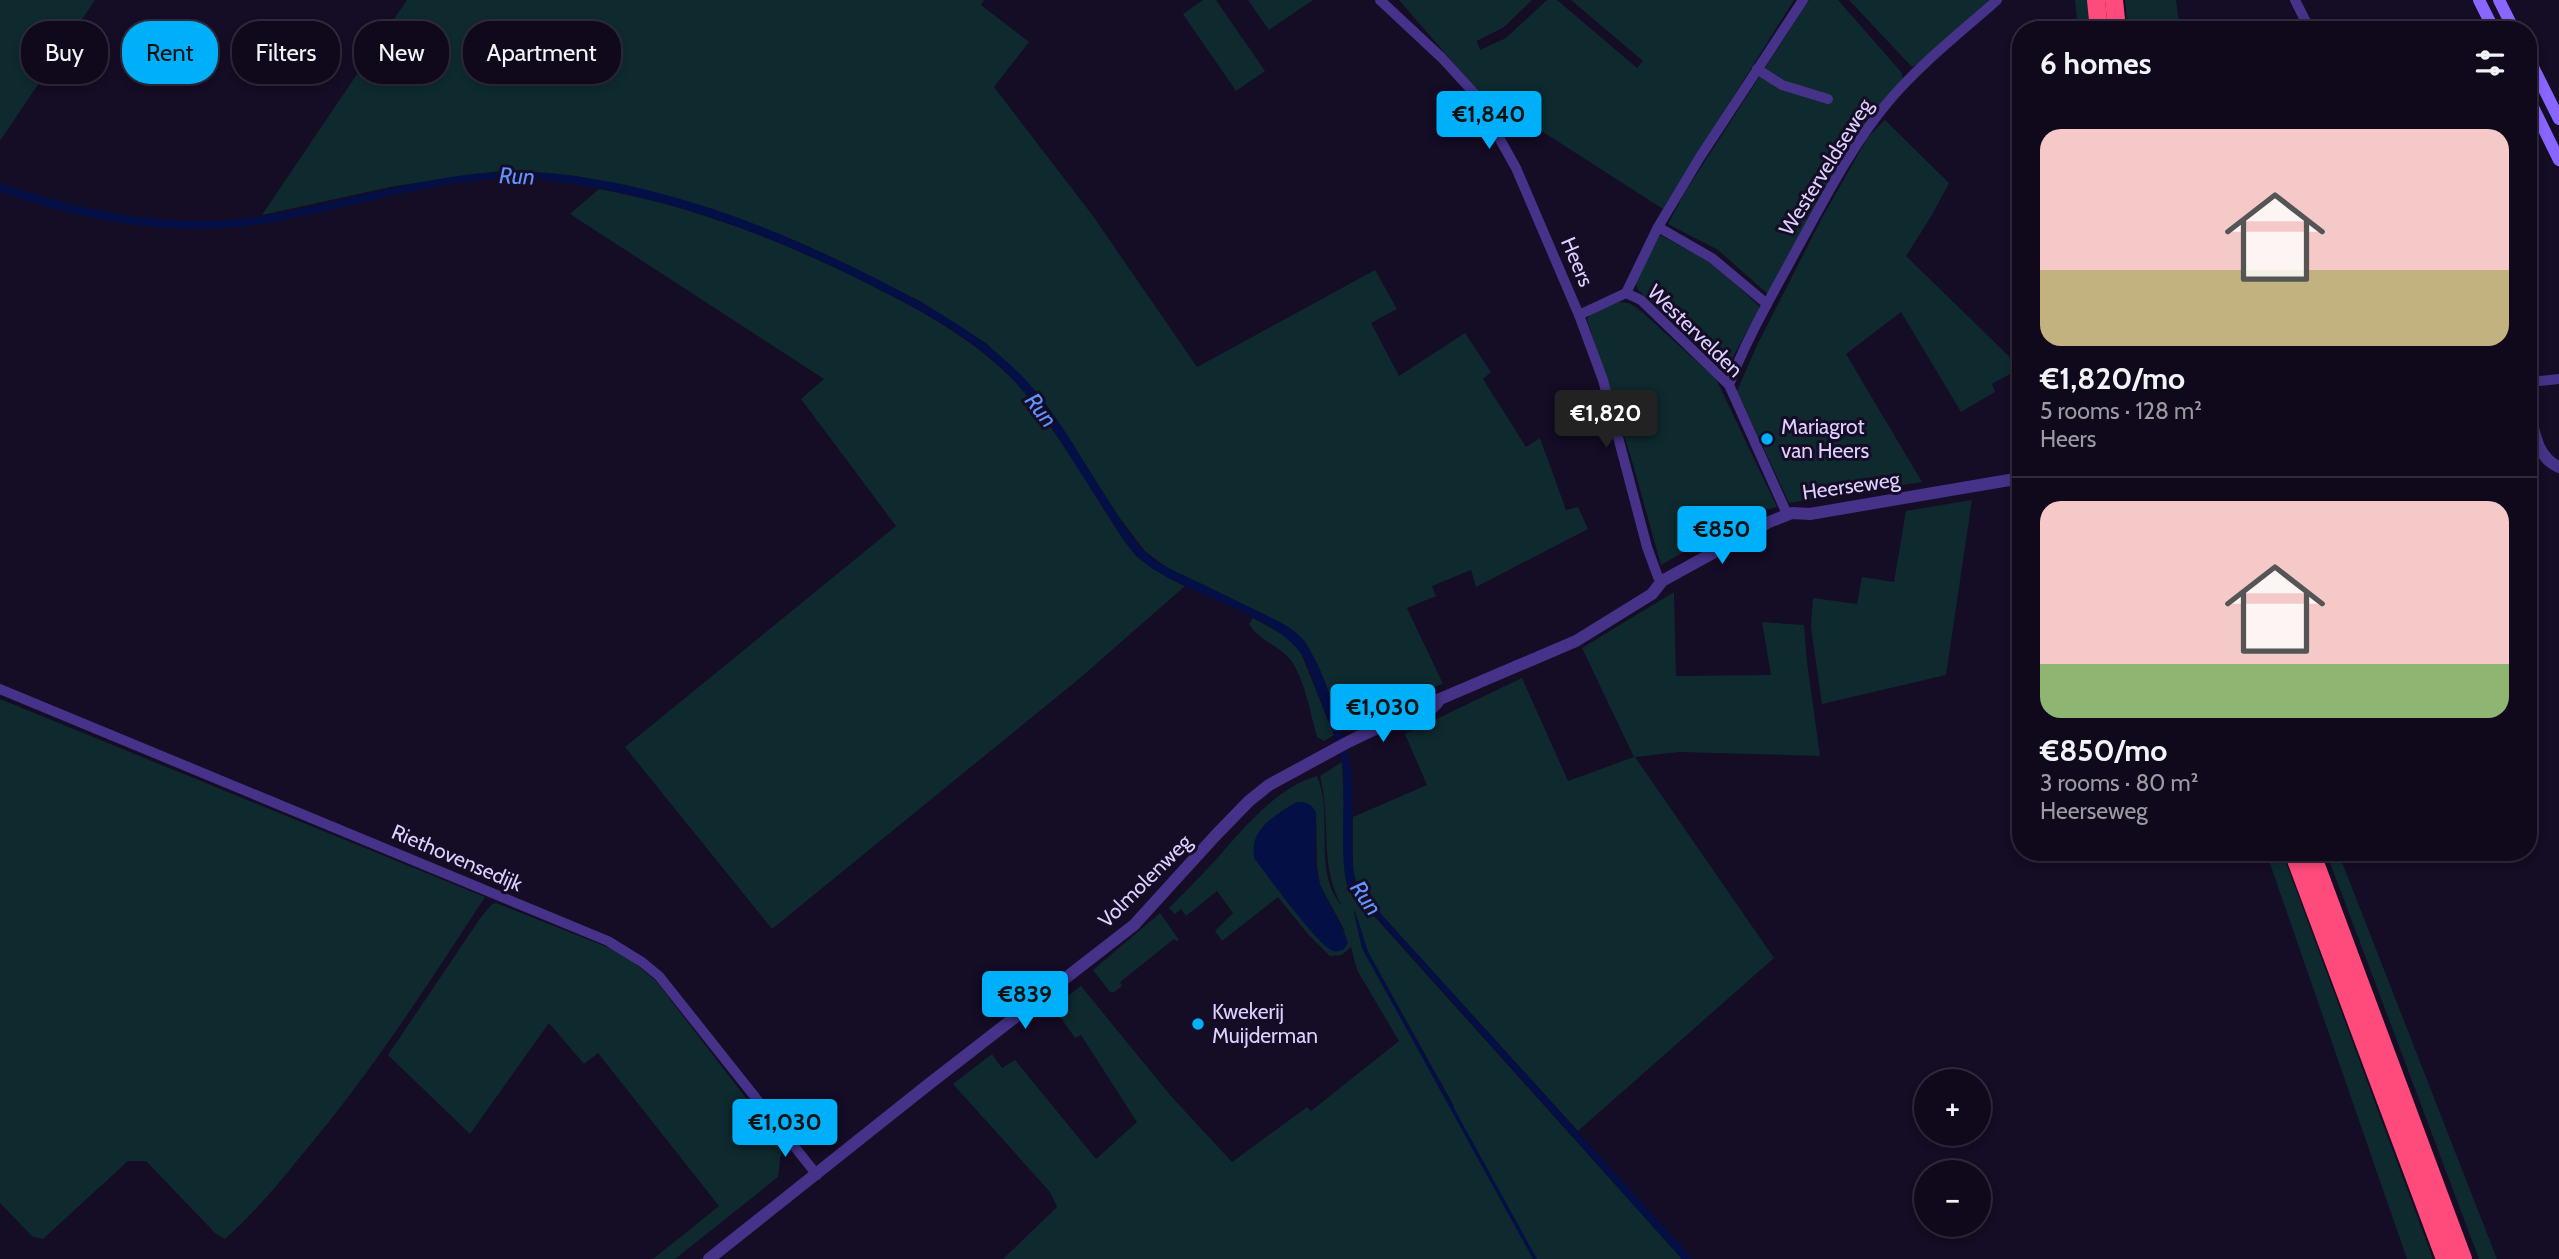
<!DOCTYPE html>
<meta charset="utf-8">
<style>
:root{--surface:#10091c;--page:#191225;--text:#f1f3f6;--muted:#9c9aa3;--line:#302a3b;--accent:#00affa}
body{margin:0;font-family:Cabin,sans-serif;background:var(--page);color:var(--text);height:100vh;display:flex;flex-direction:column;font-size:26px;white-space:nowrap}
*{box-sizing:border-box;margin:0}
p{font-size:23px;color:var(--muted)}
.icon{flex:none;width:38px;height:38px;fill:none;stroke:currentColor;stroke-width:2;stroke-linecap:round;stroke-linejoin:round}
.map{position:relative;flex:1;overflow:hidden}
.side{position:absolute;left:2012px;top:21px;width:525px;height:840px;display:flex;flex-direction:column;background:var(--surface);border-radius:28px;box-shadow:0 4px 10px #0003,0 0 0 2px var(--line)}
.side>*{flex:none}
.hud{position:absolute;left:21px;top:21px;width:665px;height:63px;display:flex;gap:14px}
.tools{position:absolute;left:1914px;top:1069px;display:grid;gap:14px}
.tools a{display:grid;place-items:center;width:77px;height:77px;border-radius:50%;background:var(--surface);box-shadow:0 4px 10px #0003,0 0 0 2px var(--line);font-size:35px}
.price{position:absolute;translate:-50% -60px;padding:0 16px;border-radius:7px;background:var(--accent);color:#111;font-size:23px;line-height:46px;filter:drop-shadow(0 2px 4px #0008)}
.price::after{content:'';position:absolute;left:50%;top:42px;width:21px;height:16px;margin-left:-10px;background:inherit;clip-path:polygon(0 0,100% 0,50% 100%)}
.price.current{background:#222;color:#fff}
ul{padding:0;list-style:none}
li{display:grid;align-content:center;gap:14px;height:371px;padding:0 28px}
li+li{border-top:2px solid var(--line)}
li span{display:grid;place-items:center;height:217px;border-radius:21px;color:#555}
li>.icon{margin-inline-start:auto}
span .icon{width:126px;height:126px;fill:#fffc;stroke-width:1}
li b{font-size:30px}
h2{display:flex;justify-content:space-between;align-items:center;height:84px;padding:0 28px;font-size:30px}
.pill{padding:0 24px;border-radius:28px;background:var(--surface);box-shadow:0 4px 10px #0003,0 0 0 2px var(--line);font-size:24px;line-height:63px}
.pill.current{background:var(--accent);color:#111}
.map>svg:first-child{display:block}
.green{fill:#0e2a2f;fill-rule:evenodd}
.water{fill:#040f45}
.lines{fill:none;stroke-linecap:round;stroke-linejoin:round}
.minor{stroke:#463289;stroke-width:10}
.tertiary{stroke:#463289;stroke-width:12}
.secondary{stroke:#8966ff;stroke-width:12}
.motorway{stroke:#ff4a7c;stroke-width:18}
.poi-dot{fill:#00affa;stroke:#150c25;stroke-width:2.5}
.labels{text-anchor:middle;stroke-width:6;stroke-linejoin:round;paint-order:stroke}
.street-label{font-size:21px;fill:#decfff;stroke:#150c25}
.poi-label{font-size:21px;fill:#decfff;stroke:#150c25;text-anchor:start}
.water-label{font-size:23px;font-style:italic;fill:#5d94ff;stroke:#150c25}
</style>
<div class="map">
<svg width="2559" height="1259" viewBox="0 0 2559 1259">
<rect width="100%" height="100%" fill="#150c25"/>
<g class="green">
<polygon points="0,0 95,0 0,141"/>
<path d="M407 0H984L981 5 1029 42 994 87 1093 216 1197 367 1375 270 1397 309 1371 323 1399 376 1465 333 1491 372 1483 379 1526 447 1540 438 1566 510 1578 507 1588 529 1476 587 1471 570 1432 586 1436 596 1407 608 1443 684 1411 695 1341 731C1328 694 1320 648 1285 625L1166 567 1145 551 1119 517 1040 396 986 343 920 301 782 235 713 209 639 189 576 176 500 171 395 186 262 215Z"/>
<polygon points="1203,0 1216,0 1265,71 1236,91 1183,14"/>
<polygon points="1248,0 1313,0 1269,30"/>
<polygon points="1399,0 1532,0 1504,27 1477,41 1480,50 1506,38 1547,0 1557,0 1637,68 1643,61 1571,0 1794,0 1663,209 1476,89"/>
<polygon points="1809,0 1838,0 1902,73 1903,82 1893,92 1769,295 1718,250 1668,224 1685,192"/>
<polygon points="1849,0 1989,0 1920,63 1912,67"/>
<polygon points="2075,0 2088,0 2091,30 2078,30"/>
<polygon points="2125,0 2176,0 2180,30 2128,30"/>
<polygon points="1885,120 1949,183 1932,215 1906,256 2021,368 2021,384 2019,380 2014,382 2010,374 1992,384 1995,392 1961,412 1901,312 1846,354 1922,482 1789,503 1737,391 1757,345 1823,216 1868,137"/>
<path d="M599 189C696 207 786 242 874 287 930 315 983 345 1026 393 1068 440 1096 505 1136 556L1162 574 1185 586 1080 678 772 929 625 747 896 526 801 399 824 379 570 214Z"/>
<polygon points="1660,235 1714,264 1760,307 1726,370 1638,290 1635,279"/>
<polygon points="1619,302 1629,303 1641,311 1716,379 1777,507 1748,515 1661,565 1632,461 1587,319 1591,314"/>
<polygon points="1972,500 1946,675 1822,704 1811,627 1813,598 1857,604 1862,577 1894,582 1906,511"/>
<polygon points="1674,592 1676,676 1771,675 1762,622 1804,625 1807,662 1820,756 1679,752 1635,757 1774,958 1578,1131 1360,891 1353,873 1353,817 1427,785 1405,734 1522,678 1568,781 1634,757 1582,648"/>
<path d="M1253 618 1287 637 1301 653 1334 735 1324 741 1317 737C1310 712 1305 680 1290 659 1278 645 1258 640 1249 624Z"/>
<path d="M0 699 485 897C427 986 369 1076 300 1157 277 1186 252 1215 225 1239L215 1233 146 1161H128L43 1239 33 1237 0 1203Z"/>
<path d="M1342 762 1348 887 1682 1259H1003L1057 1207 1050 1192 953 1084 992 1054 1002 1068 1015 1060 1096 1159 1137 1122 1081 1035 1075 1038 1053 1007 1081 986 1170 1095 1232 1162 1307 1107 1311 1111 1399 1041 1357 970 1351 947 1342 955 1330 956 1307 933 1278 897 1222 941 1215 931 1233 913 1217 891 1186 916 1181 909 1175 914 1169 908C1183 894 1197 880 1211 865 1240 833 1274 788 1317 776 1335 817 1311 870 1342 906 1318 863 1332 822 1320 776ZM1297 802C1306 803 1312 804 1316 813L1317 866 1320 885 1345 931 1291 907 1255 859C1248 831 1275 815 1297 802ZM1353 908 1368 952 1450 1099 1454 1106 1451 1108 1362 948Z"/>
<polygon points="2266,852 2282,852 2433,1259 2407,1259"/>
<polygon points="2326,852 2338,852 2497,1259 2479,1259"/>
<polygon points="496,903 612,949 627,957 656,981 776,1137 781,1153 778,1177 675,1259 653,1259 719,1206 598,1053 584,1064 549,1023 470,1134 388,1055 481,917 492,904"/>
<polygon points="1160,913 1179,940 1177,941 1174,939 1120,982 1122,986 1114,992 1110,992 1093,970"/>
</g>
<g class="water">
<path d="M520 171C647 177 769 224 881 281 932 308 980 334 1021 375 1056 411 1081 458 1108 500 1119 517 1130 538 1145 552 1160 566 1181 574 1200 583 1228 597 1257 610 1285 625 1293 630 1300 635 1305 642 1323 668 1350 748 1352 779 1354 809 1346 866 1360 891L1693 1259H1682L1375 915C1367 910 1356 901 1350 892 1337 868 1347 791 1342 760 1339 743 1330 726 1324 710 1318 693 1313 676 1305 660 1282 614 1183 596 1141 560 1124 545 1113 522 1100 503 1066 451 1036 396 988 356 952 326 909 304 867 283 776 238 684 202 583 186 557 182 531 176 504 178 421 183 342 211 261 224 175 238 82 221 0 192V183C78 210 164 228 247 218 338 206 426 172 520 171Z"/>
<path d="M1297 802C1306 802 1312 804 1316 813 1316 836 1312 865 1321 887 1329 906 1342 923 1348 943L1344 949C1340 951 1338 952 1333 951 1319 947 1267 875 1255 859 1247 831 1275 815 1297 802Z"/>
<polygon points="1354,908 1368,952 1537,1259 1533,1259 1362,948"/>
</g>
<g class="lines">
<g class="minor">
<polyline points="1380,0 1442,58 1474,93 1516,168 1579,315 1603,380 1647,547 1658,577 1662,581"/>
<polyline points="2295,0 2310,30"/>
<polyline points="1757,69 1782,85 1828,99"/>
<polyline points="1658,227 1712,258 1767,304"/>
<polyline points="1626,293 1641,300 1729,385 1787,514"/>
<polyline points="1579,315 1626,293 1658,227 1700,157 1803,0"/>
<polyline points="2529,382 2559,379"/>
<path d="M1729 385C1747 337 1774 292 1798 247 1825 198 1852 145 1888 102 1920 64 1960 33 1997 0"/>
<polyline points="0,689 608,941 642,962 659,976 817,1175"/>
</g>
<g class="tertiary">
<path d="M2529 409C2534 431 2536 457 2559 467"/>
<path d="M1404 715C1420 715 1431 713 1440 699"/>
<polyline points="709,1259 929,1084 1134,925 1215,836 1249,801 1269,785 1348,742 1404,715 1418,704 1440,699 1576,641 1652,594 1662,581 1769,522 1792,513 1810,514 2021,478"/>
</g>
<g class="secondary">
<polyline points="2479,0 2494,30"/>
<polyline points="2499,0 2514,30"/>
<polyline points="2529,59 2559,119"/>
<polyline points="2529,99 2559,160"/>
</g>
<g class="motorway">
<polyline points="2096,0 2099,30"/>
<polyline points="2114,0 2117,30"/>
<polyline points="2293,852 2445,1259"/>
<polyline points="2311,852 2463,1259"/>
</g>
</g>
<g class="poi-dot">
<circle cx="1767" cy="439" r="7"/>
<circle cx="1198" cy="1024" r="7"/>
</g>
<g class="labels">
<g class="street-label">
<text transform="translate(1826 167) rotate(-58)" y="7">Westerveldseweg</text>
<text transform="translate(1577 262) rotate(67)" y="7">Heers</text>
<text transform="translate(1695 331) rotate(44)" y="7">Westervelden</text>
<text transform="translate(1851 486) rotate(-8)" y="7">Heerseweg</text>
<text transform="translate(457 858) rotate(23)" y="7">Riethovensedijk</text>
<text transform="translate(1145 881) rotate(-45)" y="7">Volmolenweg</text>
</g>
<g class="poi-label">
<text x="1781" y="434">Mariagrot<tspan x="1781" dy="24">van Heers</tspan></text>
<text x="1212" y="1019">Kwekerij<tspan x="1212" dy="24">Muijderman</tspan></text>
</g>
<g class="water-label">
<text transform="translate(517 176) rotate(2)" y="8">Run</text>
<text transform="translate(1041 410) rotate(52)" y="8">Run</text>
<text transform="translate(1366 898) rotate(55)" y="8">Run</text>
</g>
</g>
</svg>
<div class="tools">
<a>+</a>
<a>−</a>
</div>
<b class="price" style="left:1489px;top:151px">€1,840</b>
<b class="price current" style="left:1606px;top:450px">€1,820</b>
<b class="price" style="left:1722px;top:566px">€850</b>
<b class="price" style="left:1383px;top:744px">€1,030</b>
<b class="price" style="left:1025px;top:1031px">€839</b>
<b class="price" style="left:785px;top:1159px">€1,030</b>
<div class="hud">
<a class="pill">Buy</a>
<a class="pill current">Rent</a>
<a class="pill">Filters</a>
<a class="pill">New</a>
<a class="pill">Apartment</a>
</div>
<section class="side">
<h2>6 homes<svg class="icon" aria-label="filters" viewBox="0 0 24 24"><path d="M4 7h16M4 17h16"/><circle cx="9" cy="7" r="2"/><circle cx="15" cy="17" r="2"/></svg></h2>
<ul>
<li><span style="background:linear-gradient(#f6c9c9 65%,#c2b280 0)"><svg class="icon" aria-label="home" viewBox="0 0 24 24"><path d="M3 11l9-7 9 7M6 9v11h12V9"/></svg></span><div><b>€1,820/mo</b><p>5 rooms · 128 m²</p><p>Heers</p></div></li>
<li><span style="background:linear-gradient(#f6c9c9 75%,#8fb573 0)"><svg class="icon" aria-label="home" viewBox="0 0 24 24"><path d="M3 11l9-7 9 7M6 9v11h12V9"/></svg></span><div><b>€850/mo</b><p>3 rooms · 80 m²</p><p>Heerseweg</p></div></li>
</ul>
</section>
</div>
